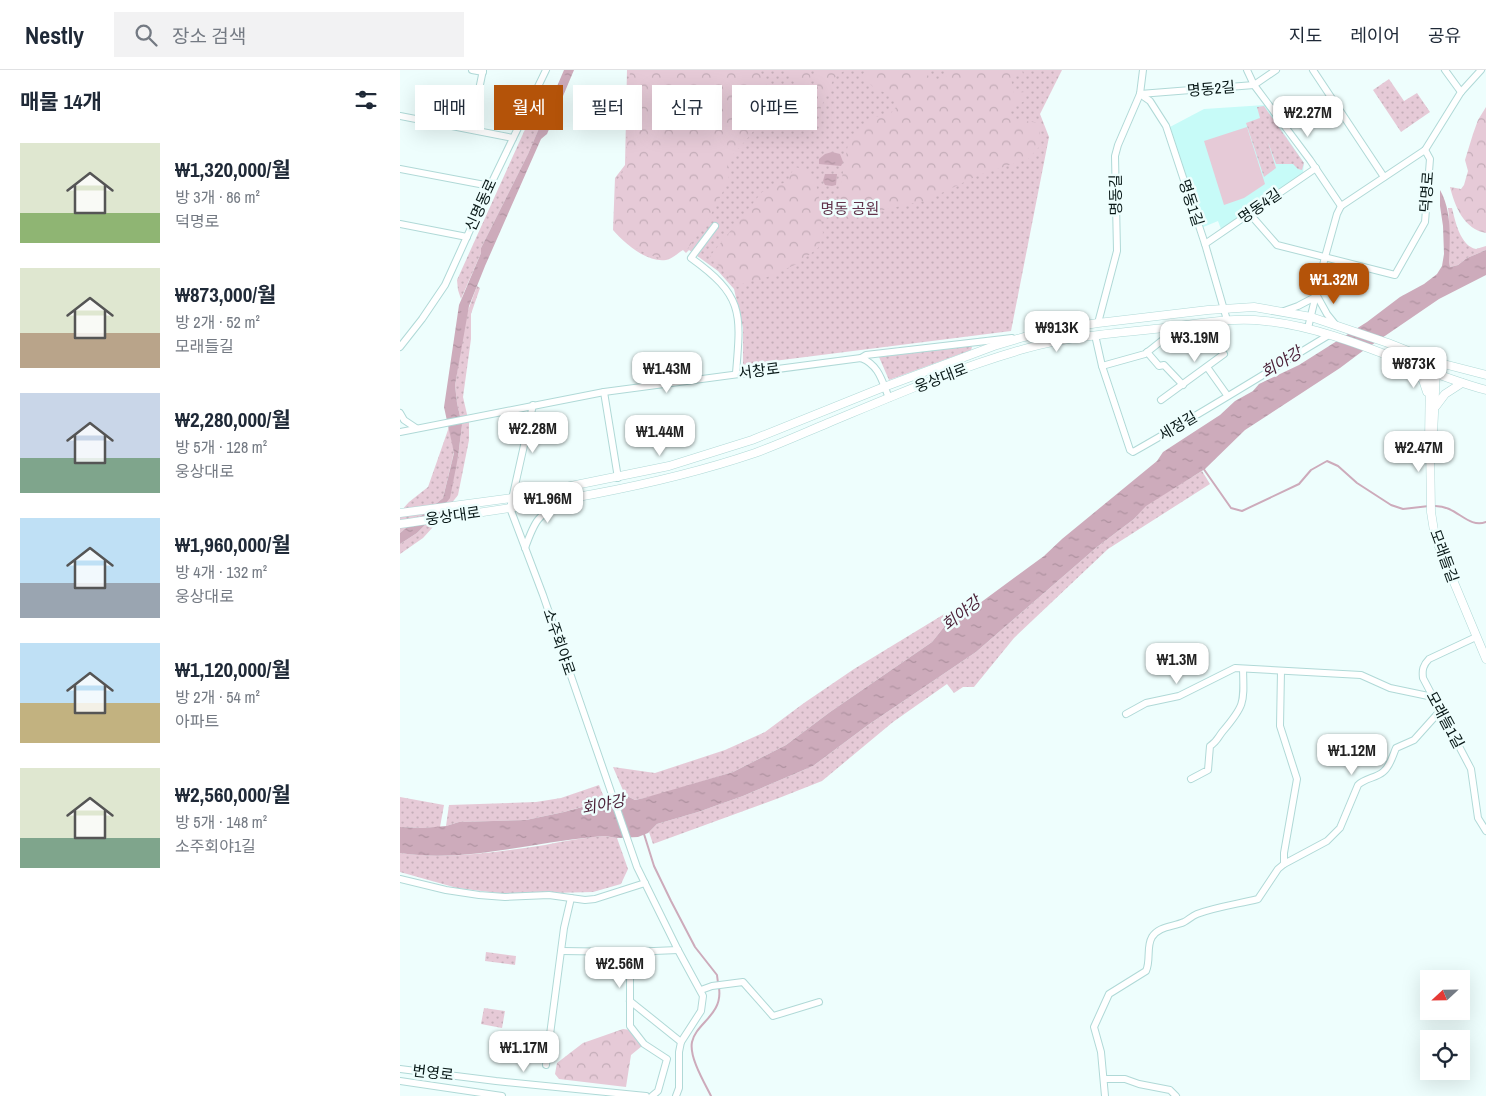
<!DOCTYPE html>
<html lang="ko">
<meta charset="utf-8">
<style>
:root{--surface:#fff;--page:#f2f2f3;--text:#1f2937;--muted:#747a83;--line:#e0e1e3;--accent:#b45309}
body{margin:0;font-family:"Archivo Narrow","Noto Sans KR",sans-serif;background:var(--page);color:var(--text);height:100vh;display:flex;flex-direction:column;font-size:19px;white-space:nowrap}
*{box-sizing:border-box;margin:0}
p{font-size:16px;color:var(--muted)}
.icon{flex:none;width:28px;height:28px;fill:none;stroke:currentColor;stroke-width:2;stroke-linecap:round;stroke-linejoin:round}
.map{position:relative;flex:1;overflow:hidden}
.details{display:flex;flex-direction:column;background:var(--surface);width:400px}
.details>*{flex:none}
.top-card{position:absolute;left:15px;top:15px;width:475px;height:45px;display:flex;gap:10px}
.needle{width:32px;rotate:248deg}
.tools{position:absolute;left:1020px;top:900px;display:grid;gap:10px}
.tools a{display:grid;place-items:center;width:50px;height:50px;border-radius:0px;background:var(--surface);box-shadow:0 5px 20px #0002;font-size:25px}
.price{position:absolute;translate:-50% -42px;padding:0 11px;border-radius:10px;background:#fff;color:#222;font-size:16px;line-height:32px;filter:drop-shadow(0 1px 2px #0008)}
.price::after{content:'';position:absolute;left:50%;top:30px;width:15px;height:11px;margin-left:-8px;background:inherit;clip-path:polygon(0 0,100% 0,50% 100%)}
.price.selected{background:var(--accent);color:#fff}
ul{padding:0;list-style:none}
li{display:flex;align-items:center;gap:15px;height:125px;padding:0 20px}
li span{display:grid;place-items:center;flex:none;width:140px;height:100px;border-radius:0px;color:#555}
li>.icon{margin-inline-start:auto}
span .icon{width:60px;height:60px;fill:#fffc;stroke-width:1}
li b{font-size:21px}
h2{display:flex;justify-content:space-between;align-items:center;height:60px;padding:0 20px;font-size:21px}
.chip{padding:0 18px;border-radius:0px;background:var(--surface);box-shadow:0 5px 20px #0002;font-size:18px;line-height:45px}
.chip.selected{background:var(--accent);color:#fff}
header{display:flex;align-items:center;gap:30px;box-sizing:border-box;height:70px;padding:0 25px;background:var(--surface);border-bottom:1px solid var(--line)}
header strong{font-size:24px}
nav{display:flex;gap:28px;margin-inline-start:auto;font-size:18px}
.search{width:350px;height:45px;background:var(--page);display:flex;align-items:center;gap:12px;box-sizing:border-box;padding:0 18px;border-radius:0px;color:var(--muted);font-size:19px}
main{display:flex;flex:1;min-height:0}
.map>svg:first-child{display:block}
.built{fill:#c7fbf8}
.green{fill:url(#green-dots)}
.forest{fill:url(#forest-crowns)}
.pitch{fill:#e6cad7}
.water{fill:url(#water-ripples)}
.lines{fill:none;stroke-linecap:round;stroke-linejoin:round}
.stream{stroke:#cdabbb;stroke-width:2}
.minor-casing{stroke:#b0d9d7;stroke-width:8}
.major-casing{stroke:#b0d9d7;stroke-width:9}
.minor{stroke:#fff;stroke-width:6}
.major{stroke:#fff;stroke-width:8}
.labels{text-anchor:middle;stroke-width:5;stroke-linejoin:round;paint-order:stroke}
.street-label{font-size:15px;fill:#071716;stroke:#eefefd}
.park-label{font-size:15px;fill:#61334b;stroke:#eefefd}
.water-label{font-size:16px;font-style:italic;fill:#4a1f36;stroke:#eefefd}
</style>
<header>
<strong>Nestly</strong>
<div class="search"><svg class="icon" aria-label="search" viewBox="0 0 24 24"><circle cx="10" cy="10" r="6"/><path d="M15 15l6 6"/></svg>장소 검색</div>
<nav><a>지도</a><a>레이어</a><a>공유</a></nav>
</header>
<main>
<section class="details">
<h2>매물 14개<svg class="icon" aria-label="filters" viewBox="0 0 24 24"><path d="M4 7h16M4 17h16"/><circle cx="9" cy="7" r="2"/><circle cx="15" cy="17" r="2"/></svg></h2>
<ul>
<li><span style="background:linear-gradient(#dfe7d0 70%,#8fb573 0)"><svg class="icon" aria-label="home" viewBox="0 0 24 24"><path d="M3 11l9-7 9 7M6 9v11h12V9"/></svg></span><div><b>₩1,320,000/월</b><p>방 3개 · 86 m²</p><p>덕명로</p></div></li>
<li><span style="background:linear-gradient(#dfe7d0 65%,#b9a48a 0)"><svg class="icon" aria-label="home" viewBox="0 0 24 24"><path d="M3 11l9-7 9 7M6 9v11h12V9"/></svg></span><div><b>₩873,000/월</b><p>방 2개 · 52 m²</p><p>모래들길</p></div></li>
<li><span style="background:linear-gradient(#c9d6e8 65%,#7fa58c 0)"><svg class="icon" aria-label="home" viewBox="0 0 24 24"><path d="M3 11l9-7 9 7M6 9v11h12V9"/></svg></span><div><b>₩2,280,000/월</b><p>방 5개 · 128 m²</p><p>웅상대로</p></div></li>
<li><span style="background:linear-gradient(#bfe0f5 65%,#9aa5b1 0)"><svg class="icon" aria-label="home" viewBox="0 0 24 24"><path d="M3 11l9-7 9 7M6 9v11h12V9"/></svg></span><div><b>₩1,960,000/월</b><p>방 4개 · 132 m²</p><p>웅상대로</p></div></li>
<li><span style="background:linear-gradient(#bfe0f5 60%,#c2b280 0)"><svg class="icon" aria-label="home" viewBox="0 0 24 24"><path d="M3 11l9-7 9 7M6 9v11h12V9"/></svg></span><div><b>₩1,120,000/월</b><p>방 2개 · 54 m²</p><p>아파트</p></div></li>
<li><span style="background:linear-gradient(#dfe7d0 70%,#7fa58c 0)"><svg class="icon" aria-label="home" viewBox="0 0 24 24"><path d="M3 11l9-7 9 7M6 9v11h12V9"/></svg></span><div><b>₩2,560,000/월</b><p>방 5개 · 148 m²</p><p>소주회야1길</p></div></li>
</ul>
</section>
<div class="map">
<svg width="1086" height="1026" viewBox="0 0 1086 1026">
<defs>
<pattern id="green-dots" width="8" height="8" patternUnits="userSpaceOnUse" patternTransform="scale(1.25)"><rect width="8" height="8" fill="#e6cad7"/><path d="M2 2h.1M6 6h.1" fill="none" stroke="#c4adb8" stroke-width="1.8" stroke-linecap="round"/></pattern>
<pattern id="forest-crowns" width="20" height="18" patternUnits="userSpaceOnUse" patternTransform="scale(1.25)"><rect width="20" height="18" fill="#e6cad7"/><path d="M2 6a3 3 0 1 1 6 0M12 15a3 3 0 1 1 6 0" fill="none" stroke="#c4adb8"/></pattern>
<pattern id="water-ripples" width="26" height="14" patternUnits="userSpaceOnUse" patternTransform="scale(1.25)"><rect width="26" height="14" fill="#cdabbb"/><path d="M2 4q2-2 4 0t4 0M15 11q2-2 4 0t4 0" fill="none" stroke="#af92a0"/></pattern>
</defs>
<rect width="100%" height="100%" fill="#eefefd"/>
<polygon class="built" points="865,35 904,93 903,103 821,159 818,151 801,158 768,58 804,39"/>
<g class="green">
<path d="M227 0H662L640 44 649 67 611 261 343 295V258L334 219 318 201 289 180 286 183 283 180C278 183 272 189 266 190 247 193 224 173 213 160L215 108 225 95Z"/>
<polygon points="989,9 1004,31 1017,23 1030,42 1001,62 973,20"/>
<polygon points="864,36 904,93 902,100 898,99 893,94 876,94 868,72 876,98 864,107 846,53 860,48 857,37"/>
<polygon points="132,44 137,47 141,54 128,84 81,178 81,183 61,229 58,220 57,210"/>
<path d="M1048 138H1052C1055 150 1060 176 1076 179L1086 176V180L1067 188 1058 195 1050 197C1046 179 1051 158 1048 138Z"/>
<polygon points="77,216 80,218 71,244 71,269 63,327 69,353 69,370 58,425 33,457 23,468 0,484 0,474 17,463 42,438 58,387 62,355 57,333 55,315 66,246"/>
<polygon points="570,275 572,277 571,280 489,310 479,287"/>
<polygon points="49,357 54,382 43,428 0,463 0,442 9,432 28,417"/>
<polygon points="802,401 810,414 708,479 614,568 574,617 563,617 554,623 547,614 493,652 422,711 379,728 253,774 249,762 257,754 298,742 343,726 413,696 468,655 576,582 697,477 734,449 746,435"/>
<polygon points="546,543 548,552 532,572 430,642 386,675 333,702 254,726 235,730 225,725 213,697 255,703 325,680 365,662 404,633 454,599"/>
<polygon points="199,715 205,730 164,742 126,750 59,752 46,756 49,735 136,732 161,728"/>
<polygon points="0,727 44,735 40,757 23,758 0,757"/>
<path d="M205 766 217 768 228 799 221 814 193 822 106 824 57 818 0 802V783C47 790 98 782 145 775 165 771 185 767 205 766Z"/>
<polygon points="86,882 116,886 115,895 85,891"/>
<polygon points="84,938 105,941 102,958 81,954"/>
</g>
<g class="forest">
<path d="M230 0H359C364 8 372 24 370 34 367 49 338 79 327 91L329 110 307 152 286 181 282 178 268 189C245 187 228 175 214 157L218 109 226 97Z"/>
<path d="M388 0H410L411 19C397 15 392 15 388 0Z"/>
<polygon points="414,0 445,0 434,8 420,40 416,36 419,23"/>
<path d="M466 0H526L527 5 537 11 547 6 551 0H622L623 4H610L614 23 625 22 626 30 608 41 611 49 639 53 641 75 628 89 579 105 527 130 448 148 439 124 448 74 468 49 491 43 497 36 496 28C479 18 474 23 463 4Z"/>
<path d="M1086 37V163C1064 159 1055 137 1050 117L1061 119 1064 115 1068 101 1065 90 1073 64 1078 50Z"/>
<polygon points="395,97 399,98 412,105 417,118 423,163 418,178 397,194 360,210 347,211 338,217 310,186 362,122 388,111 390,105"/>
<polygon points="223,959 231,960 242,976 231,985 226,1017 159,1009 155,1004 157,993 183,973"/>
</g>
<polygon class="pitch" points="847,57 865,114 844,128 824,135 804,71"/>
<g class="water">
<polygon points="164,0 174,0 147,64 141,69 85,196 69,236 55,315 57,333 62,355 58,387 50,428 42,438 17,463 0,474 0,463 43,428 54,383 44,337 59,235 81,183 81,178 128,84"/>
<polygon points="432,82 440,84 443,92 441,96 419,94 419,89 425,84"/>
<polygon points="425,104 437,104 436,115 432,116 425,115 423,111"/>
<path d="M1040 120C1052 141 1050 168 1049 191L1050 197 1058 195 1067 188 1086 180V205L1039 229 960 283 940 298 845 360 805 399 746 436 734 449 697 477 576 582 468 655 413 696 343 726 298 742 257 754 248 763 238 767 217 768 205 766 193 767C129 773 65 793 0 783V757L23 758 46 756 59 752 126 750 164 742 225 725 235 730 244 728 333 702 386 675 430 642 532 572 548 552 570 542 580 533 644 486 662 469 757 391 763 382 820 345 835 331 853 321 859 314 899 295 967 252 1000 227 1024 214 1037 204 1042 196 1044 184 1043 156 1040 136Z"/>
<polygon points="438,129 443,144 431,146 429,144 429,130"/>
</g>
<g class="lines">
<g class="stream">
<polyline points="803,398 831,438 842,441 899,414 911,400 927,391 938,396 957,413 991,435 1003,439 1029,436"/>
<path d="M1034 436C1057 435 1067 459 1086 452"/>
<polyline points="244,764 254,796 271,831 295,877 317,905 318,913"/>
<path d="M311 1026C304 1012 289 987 292 972 296 953 323 945 319 918"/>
</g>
<defs>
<g id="minor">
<polyline points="72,0 83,2"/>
<polyline points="847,0 854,15 910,90 941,136"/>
<polyline points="913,0 984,107"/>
<polyline points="1045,0 1061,22"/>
<polyline points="740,24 750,31 766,56 805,174 827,250"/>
<polyline points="740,24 854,15 876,0"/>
<polyline points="0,46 113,68"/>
<polyline points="71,59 83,0"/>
<polyline points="0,99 90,116"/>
<polyline points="849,143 877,175 995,205 1025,152 1030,89 1025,80"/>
<polyline points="0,154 67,167"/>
<path d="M315 156 291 188C344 226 341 243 336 303"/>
<polyline points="805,174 916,98"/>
<polyline points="884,241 898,236 917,226 927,244 935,254"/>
<polyline points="698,253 717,181 715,86 718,75 740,24 743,0"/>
<polyline points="908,258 925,187 937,144 941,136 1025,80 1061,22 1081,0"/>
<path d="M695 265 702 296 730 380 733 382C799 345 864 304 929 265"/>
<polyline points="0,277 22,249 45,215 90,116 146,0"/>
<polyline points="747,282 759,296 764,295 783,315"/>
<polyline points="461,288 466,285 612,268"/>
<polyline points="702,296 745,284 780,256"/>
<polyline points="807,297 827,325"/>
<polyline points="204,322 218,408"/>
<polyline points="761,330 824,284 811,267 810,252"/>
<polyline points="133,335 110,438 143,525 237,797 278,880 303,926 301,941 281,972 279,982 279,1018 276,1026"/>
<polyline points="0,343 4,350 16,358"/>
<path d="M0 362 204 322 461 288C479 295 482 311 489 328"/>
<path d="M125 478C135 450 137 446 164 431"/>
<path d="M1076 567 1029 589C1023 595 1022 600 1023 608L1071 699 1078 748 1086 761"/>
<polyline points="726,644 746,633 779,626 835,598 961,605 990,618 1033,627"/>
<path d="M791 709 808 700 810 676C817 672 818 667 823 661 845 635 844 633 843 599"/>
<path d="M884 794 927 771 940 758 958 715C965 708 976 708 983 702 990 697 993 685 996 678L1014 670 1040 641"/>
<polyline points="0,809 46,820 79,825 105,827 149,825 185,830 195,829 245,813"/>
<polyline points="162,881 230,882 278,880"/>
<polyline points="230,882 230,956 244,974 267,989 258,1021 252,1026"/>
<polyline points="301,920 312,916 343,912 373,946 419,932"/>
<polyline points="230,931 281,972"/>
<polyline points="146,995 164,858 171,828"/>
<polyline points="0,999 96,1011 246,1026"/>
<polyline points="704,1009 725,1009 739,1014 770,1020 776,1026"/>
<polyline points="0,1011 102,1026"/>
<path d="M705 1026 701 982 694 957 709 924 746 901C751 890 746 877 752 867 759 856 773 857 784 852 788 850 792 846 797 844 816 837 838 834 858 829L878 799 884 794V783L897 709 880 656 881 601"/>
</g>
<g id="major">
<polyline points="1013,298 1023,310 1027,322"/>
<polyline points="1030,300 1029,371 1030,376 1031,442 1035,467 1086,589"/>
<polyline points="1036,336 1045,324 1062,313"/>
<polyline points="1033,365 1036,300"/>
<polyline points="0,443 112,428 269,396 352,370 484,317 594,276 624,267 660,259 698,253 808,240 854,237 911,247 988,273 1036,292 1086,305"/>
<path d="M0 454C119 437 240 422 355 383 380 374 404 363 428 353 493 326 557 298 624 279 669 266 717 263 764 258 797 254 832 247 865 251 942 259 1012 300 1086 320"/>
</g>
</defs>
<use href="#minor" class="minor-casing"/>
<use href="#major" class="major-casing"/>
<use href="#minor" class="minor"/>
<use href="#major" class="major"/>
</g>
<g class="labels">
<g class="street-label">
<text transform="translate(811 19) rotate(-5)" y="5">명동2길</text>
<text transform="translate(1027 122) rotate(-86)" y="5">덕명로</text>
<text transform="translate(716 125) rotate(-91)" y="5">명동길</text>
<text transform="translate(791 133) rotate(72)" y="5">명동1길</text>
<text transform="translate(81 135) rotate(-66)" y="5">신명동로</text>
<text transform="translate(860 136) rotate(-35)" y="5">명동4길</text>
<text transform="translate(359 301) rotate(-7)" y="5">서창로</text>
<text transform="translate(541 308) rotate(-21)" y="5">웅상대로</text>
<text transform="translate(778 356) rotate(-31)" y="5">세정길</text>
<text transform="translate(53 446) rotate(-8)" y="5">웅상대로</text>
<text transform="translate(1044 486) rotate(70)" y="5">모래들길</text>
<text transform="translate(159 572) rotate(71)" y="5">소주회야로</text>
<text transform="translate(1045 650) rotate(62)" y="5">모래들1길</text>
<text transform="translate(33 1003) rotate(7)" y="5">번영로</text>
</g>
<g class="park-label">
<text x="450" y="144">명동 공원</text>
</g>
<g class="water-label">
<text transform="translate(881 292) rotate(-32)" y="6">회야강</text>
<text transform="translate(561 543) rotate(-39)" y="6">회야강</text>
<text transform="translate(203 734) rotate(-12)" y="6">회야강</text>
</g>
</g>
</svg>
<div class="tools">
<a><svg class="needle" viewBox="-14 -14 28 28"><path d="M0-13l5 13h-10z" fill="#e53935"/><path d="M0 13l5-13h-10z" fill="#747a83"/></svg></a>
<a><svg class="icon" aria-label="locate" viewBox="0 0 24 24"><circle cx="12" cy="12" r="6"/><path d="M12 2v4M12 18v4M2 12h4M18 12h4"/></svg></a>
</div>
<b class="price" style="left:908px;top:68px">₩2.27M</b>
<b class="price selected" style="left:934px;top:235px">₩1.32M</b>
<b class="price" style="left:657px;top:283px">₩913K</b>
<b class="price" style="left:795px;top:293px">₩3.19M</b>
<b class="price" style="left:1014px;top:319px">₩873K</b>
<b class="price" style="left:267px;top:324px">₩1.43M</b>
<b class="price" style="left:133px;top:384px">₩2.28M</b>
<b class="price" style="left:260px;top:387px">₩1.44M</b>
<b class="price" style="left:1019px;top:403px">₩2.47M</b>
<b class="price" style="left:148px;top:454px">₩1.96M</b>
<b class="price" style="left:777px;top:615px">₩1.3M</b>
<b class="price" style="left:952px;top:706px">₩1.12M</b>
<b class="price" style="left:220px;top:919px">₩2.56M</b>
<b class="price" style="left:124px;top:1003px">₩1.17M</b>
<div class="top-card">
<a class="chip">매매</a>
<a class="chip selected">월세</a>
<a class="chip">필터</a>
<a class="chip">신규</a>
<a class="chip">아파트</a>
</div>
</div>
</main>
